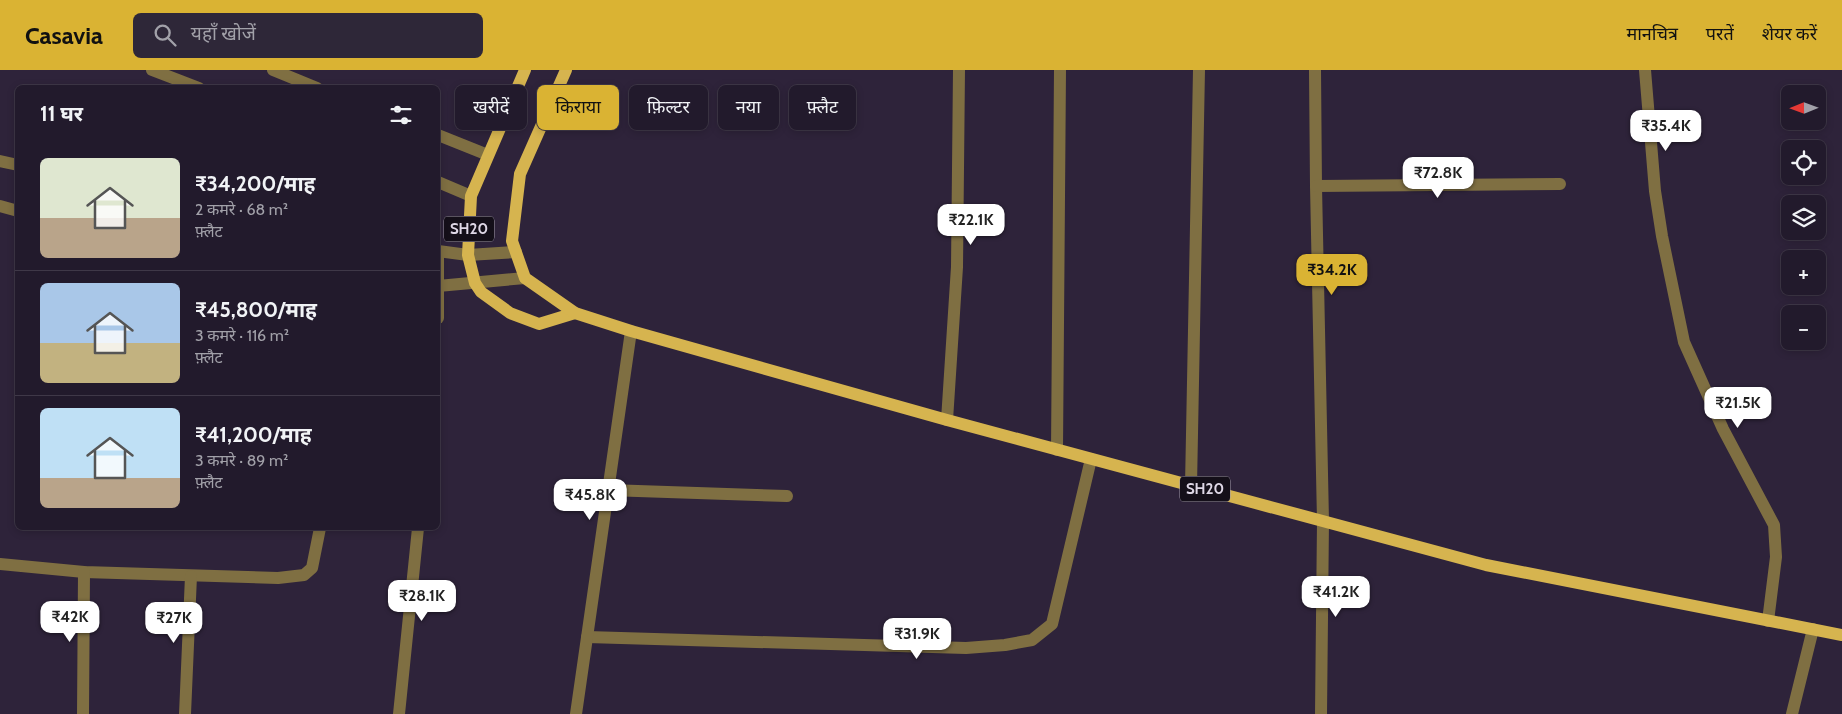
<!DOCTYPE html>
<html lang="hi">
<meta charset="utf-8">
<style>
:root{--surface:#221a2c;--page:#2e2738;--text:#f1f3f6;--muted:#a2a1a9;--line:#3f3848;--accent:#dab333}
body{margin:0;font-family:Cabin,"Noto Sans Devanagari",sans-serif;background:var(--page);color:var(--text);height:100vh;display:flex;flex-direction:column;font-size:19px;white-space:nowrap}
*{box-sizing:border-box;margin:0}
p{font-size:16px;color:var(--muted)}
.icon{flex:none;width:28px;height:28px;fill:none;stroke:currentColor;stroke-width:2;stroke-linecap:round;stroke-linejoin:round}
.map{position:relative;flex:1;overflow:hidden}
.drawer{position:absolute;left:15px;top:15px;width:425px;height:445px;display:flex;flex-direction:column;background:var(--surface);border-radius:8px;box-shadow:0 2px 8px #0003,0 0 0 1px var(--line)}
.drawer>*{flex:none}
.banner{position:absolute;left:455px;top:15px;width:475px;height:45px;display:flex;gap:10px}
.needle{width:32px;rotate:269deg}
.tools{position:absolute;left:1781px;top:15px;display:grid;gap:10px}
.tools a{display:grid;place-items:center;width:45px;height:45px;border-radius:8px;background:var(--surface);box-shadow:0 2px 8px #0003,0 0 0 1px var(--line);font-size:25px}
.price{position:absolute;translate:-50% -42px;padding:0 11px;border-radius:10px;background:#fff;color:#222;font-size:16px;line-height:32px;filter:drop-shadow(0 1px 2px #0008)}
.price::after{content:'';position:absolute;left:50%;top:30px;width:15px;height:11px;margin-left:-8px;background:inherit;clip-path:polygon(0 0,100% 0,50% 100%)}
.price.current{background:var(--accent);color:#111}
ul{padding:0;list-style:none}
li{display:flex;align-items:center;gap:15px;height:125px;padding:0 25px}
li+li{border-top:1px solid var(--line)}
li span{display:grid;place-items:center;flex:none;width:140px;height:100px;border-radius:8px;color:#555}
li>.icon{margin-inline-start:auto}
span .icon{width:60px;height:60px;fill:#fffc;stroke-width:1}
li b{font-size:21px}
h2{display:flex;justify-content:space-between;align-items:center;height:60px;padding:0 25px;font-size:21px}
.tag{padding:0 18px;border-radius:8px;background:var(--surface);box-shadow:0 2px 8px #0003,0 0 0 1px var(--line);font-size:18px;line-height:45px}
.tag.current{background:var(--accent);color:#111}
header{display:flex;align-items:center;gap:30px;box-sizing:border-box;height:70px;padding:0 25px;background:var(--accent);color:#111}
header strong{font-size:24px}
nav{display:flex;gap:28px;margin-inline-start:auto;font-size:18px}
.search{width:350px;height:45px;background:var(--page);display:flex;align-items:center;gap:12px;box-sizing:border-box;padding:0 18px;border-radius:8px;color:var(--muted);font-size:19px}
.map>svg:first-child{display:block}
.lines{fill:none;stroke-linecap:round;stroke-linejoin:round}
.minor{stroke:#7f6f42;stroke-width:12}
.major{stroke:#d6b44f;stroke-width:12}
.labels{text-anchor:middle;stroke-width:4.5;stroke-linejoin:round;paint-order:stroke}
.shield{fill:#140f19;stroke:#a19ba8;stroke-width:1}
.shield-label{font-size:15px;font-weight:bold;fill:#ded7e6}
</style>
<header>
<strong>Casavia</strong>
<div class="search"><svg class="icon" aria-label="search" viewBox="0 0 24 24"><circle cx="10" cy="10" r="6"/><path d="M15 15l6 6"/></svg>यहाँ खोजें</div>
<nav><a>मानचित्र</a><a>परतें</a><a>शेयर करें</a></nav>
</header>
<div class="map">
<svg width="1842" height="644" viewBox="0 0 1842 644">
<rect width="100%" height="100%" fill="#2e233a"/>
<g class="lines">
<g class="minor">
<polyline points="152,0 199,18"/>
<polyline points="273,0 317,18"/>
<polyline points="1315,0 1316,116 1323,451 1321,644"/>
<polyline points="1645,0 1655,121 1662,166 1684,272 1723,359 1774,455 1776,487 1768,551"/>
<polyline points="438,65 488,85"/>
<polyline points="0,91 18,95"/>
<polyline points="438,112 471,126"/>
<polyline points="1316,116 1560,114"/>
<polyline points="0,136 18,141"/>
<polyline points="438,181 468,185 516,182"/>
<polyline points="438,216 525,208"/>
<polyline points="438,248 438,181"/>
<polyline points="947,350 957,197 959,0"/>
<polyline points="1057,380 1060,0"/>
<polyline points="1191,416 1199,0"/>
<polyline points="608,420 787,426"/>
<polyline points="0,494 84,502 278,508 304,505 312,498 320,458"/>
<polyline points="587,567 966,578 1005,575 1032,570 1052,554 1091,389"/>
<polyline points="83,644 84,502"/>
<polyline points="185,644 191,506"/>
<polyline points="399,644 418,458"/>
<polyline points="576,644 631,261"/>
<polyline points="1792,644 1813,559"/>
</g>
<g class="major">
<polyline points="525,0 471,126 468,185 475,213 481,222 510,243 539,254 575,243"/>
<polyline points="566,0 520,104 512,171 525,208 575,243 631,261 947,350 1486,495 1842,565"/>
</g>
</g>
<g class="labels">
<g class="shield">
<rect x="444" y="146.5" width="50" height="25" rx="4"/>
<rect x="1180" y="406.5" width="50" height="25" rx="4"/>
</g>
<g class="shield-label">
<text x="469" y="164">SH20</text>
<text x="1205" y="424">SH20</text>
</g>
</g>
</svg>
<div class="tools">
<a><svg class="needle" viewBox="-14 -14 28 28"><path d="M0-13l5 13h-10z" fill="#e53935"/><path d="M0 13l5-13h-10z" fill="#a2a1a9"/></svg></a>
<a><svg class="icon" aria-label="locate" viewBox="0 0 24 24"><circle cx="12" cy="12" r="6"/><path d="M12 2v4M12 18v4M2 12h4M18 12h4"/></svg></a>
<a><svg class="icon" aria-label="layers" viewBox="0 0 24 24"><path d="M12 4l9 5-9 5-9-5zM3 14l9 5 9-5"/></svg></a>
<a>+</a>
<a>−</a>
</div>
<b class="price" style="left:1666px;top:82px">₹35.4K</b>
<b class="price" style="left:1438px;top:129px">₹72.8K</b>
<b class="price" style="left:971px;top:176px">₹22.1K</b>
<b class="price current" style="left:1332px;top:226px">₹34.2K</b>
<b class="price" style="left:1738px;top:359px">₹21.5K</b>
<b class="price" style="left:590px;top:451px">₹45.8K</b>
<b class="price" style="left:1336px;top:548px">₹41.2K</b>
<b class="price" style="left:422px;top:552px">₹28.1K</b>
<b class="price" style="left:70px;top:573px">₹42K</b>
<b class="price" style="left:174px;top:574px">₹27K</b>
<b class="price" style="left:917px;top:590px">₹31.9K</b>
<div class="banner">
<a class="tag">खरीदें</a>
<a class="tag current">किराया</a>
<a class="tag">फ़िल्टर</a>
<a class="tag">नया</a>
<a class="tag">फ़्लैट</a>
</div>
<section class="drawer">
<h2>11 घर<svg class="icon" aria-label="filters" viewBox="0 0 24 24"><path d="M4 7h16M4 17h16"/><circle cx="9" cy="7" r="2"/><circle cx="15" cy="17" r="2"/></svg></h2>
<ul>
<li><span style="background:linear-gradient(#dfe7d0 60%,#b9a48a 0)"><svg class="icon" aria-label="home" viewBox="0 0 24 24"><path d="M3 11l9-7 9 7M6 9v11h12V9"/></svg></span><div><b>₹34,200/माह</b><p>2 कमरे · 68 m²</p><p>फ़्लैट</p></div></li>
<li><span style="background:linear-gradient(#a9c7e8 60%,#c2b280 0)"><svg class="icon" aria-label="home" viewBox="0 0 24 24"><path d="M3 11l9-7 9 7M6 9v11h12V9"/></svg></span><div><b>₹45,800/माह</b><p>3 कमरे · 116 m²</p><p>फ़्लैट</p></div></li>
<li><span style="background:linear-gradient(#bfe0f5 70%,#b9a48a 0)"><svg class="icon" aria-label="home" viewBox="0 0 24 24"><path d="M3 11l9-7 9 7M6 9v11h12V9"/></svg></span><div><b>₹41,200/माह</b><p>3 कमरे · 89 m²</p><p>फ़्लैट</p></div></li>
</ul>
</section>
</div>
